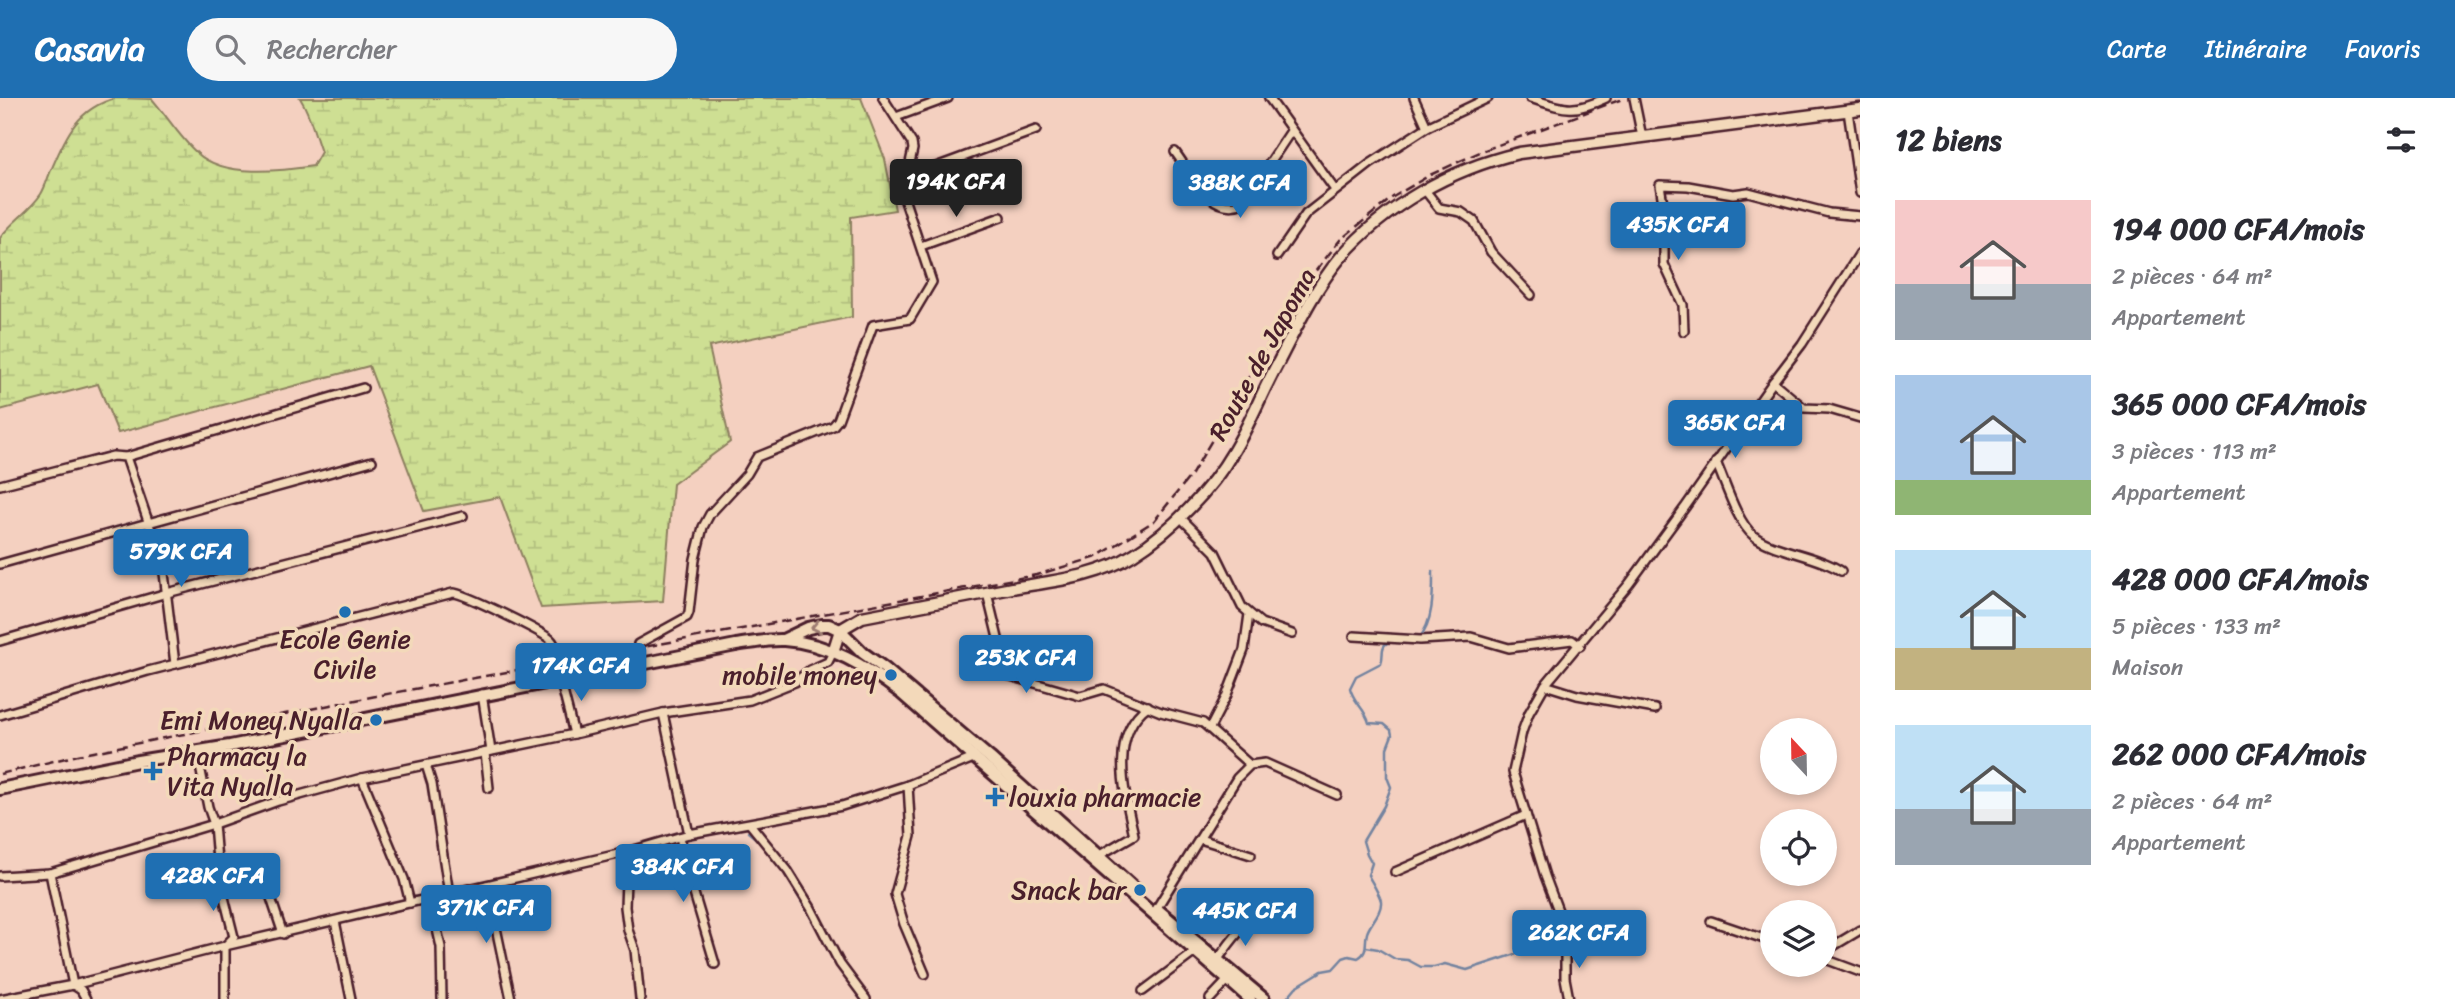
<!DOCTYPE html>
<html lang="fr">
<meta charset="utf-8">
<style>
:root{--surface:#fff;--page:#f7f7f7;--text:#2b2b33;--muted:#7c7c81;--accent:#1f6fb2}
body{margin:0;font-family:Sriracha,sans-serif;background:var(--page);color:var(--text);height:100vh;display:flex;flex-direction:column;font-size:26px;white-space:nowrap}
*{box-sizing:border-box;margin:0}
p{font-size:23px;color:var(--muted)}
.icon{flex:none;width:38px;height:38px;fill:none;stroke:currentColor;stroke-width:2;stroke-linecap:round;stroke-linejoin:round}
.map{position:relative;flex:1;overflow:hidden}
.sheet{display:flex;flex-direction:column;background:var(--surface);width:595px}
.sheet>*{flex:none}
.needle{width:46px;rotate:338deg}
.buttons{position:absolute;left:1760px;top:620px;display:grid;gap:14px}
.buttons a{display:grid;place-items:center;width:77px;height:77px;border-radius:50%;background:var(--surface);box-shadow:0 4px 10px #0003;font-size:35px}
.price{position:absolute;translate:-50% -60px;padding:0 16px;border-radius:7px;background:var(--accent);color:#fff;font-size:23px;line-height:46px;filter:drop-shadow(0 2px 4px #0008)}
.price::after{content:'';position:absolute;left:50%;top:42px;width:21px;height:16px;margin-left:-10px;background:inherit;clip-path:polygon(0 0,100% 0,50% 100%)}
.price.active{background:#222;color:#fff}
ul{padding:0;list-style:none}
li{display:flex;align-items:center;gap:21px;height:175px;padding:0 35px}
li span{display:grid;place-items:center;flex:none;width:196px;height:140px;border-radius:0px;color:#555}
li>.icon{margin-inline-start:auto}
span .icon{width:84px;height:84px;fill:#fffc;stroke-width:1}
li b{font-size:30px}
h2{display:flex;justify-content:space-between;align-items:center;height:84px;padding:0 35px;font-size:30px}
header{display:flex;align-items:center;gap:42px;box-sizing:border-box;height:98px;padding:0 35px;background:var(--accent);color:#fff}
header strong{font-size:33px}
nav{display:flex;gap:38px;margin-inline-start:auto;font-size:24px}
.search{width:490px;height:63px;background:var(--page);display:flex;align-items:center;gap:18px;box-sizing:border-box;padding:0 24px;border-radius:38px;color:var(--muted);font-size:26px}
main{display:flex;flex:1;min-height:0}
.map>svg:first-child{display:block}
.wetland{fill:url(#wetland-marsh);stroke:#8c7f5f;stroke-width:2}
.lines{fill:none;stroke-linecap:round;stroke-linejoin:round}
.stream{stroke:#73839f;stroke-width:2.5}
.street-casing{stroke:#4a1f2b;stroke-width:12}
.secondary-casing{stroke:#4a1f2b;stroke-width:15}
.primary-casing{stroke:#4a1f2b;stroke-width:16}
.street{stroke:#f3d9ba;stroke-width:7}
.secondary{stroke:#f3d9ba;stroke-width:10}
.primary{stroke:#f3d9ba;stroke-width:10}
.rail{stroke:#4a1f2b;stroke-width:2.5;stroke-dasharray:10 5;stroke-linecap:butt}
.oneway{stroke:#9e7c72}
.poi-dot{fill:#1f6fb2;stroke:#f3d9ba;stroke-width:2.5}
.labels{text-anchor:middle;stroke-width:7;stroke-linejoin:round;paint-order:stroke}
.street-label{font-size:26px;fill:#4a1f2b;stroke:#f3d9ba}
.poi-label{font-size:26px;fill:#4a1f2b;stroke:#f3d9ba;text-anchor:end}
</style>
<header>
<strong>Casavia</strong>
<div class="search"><svg class="icon" aria-label="search" viewBox="0 0 24 24"><circle cx="10" cy="10" r="6"/><path d="M15 15l6 6"/></svg>Rechercher</div>
<nav><a>Carte</a><a>Itinéraire</a><a>Favoris</a></nav>
</header>
<main>
<div class="map">
<svg width="1860" height="901" viewBox="0 0 1860 901">
<defs>
<pattern id="wetland-marsh" width="20" height="14" patternUnits="userSpaceOnUse" patternTransform="scale(1.75)"><rect width="20" height="14" fill="#cedf93"/><path d="M1 5h8M5 5V1M11 12h8M15 12V8" fill="none" stroke="#b2bf7f"/></pattern>
</defs>
<rect width="100%" height="100%" fill="#f4d0c0"/>
<filter id="ink" filterUnits="userSpaceOnUse"><feTurbulence type="fractalNoise" baseFrequency=".0143" numOctaves="2"/><feDisplacementMap in="SourceGraphic" scale="14" xChannelSelector="R" yChannelSelector="G"/><feConvolveMatrix kernelMatrix="1 2 1 2 8 2 1 2 1" color-interpolation-filters="sRGB"/></filter>
<g filter="url(#ink)">
<path class="wetland" d="M116 0 152 1C167 18 180 40 197 55 224 80 281 73 313 68L321 54C314 36 311 17 300 0H861L885 61 895 112 851 119 852 219 709 249 730 344 673 386 663 503 541 510 500 399 424 413 369 268 118 335 98 286 0 312V140C12 123 30 113 41 96 46 88 48 78 52 70 66 37 78 10 116 0Z"/>
<g class="lines">
<g class="stream">
<path d="M1419 540C1434 523 1433 494 1433 473"/>
<polyline points="748,734 759,743"/>
<polyline points="783,772 822,839"/>
<polyline points="1366,849 1378,851 1395,861 1408,862 1421,869 1434,869 1445,866 1467,872 1516,856 1546,839 1555,837 1564,839"/>
<polyline points="841,873 861,901"/>
<path d="M1286 901 1296 889 1322 873 1333 871 1343 860 1349 858 1358 860C1369 854 1364 846 1367 835 1370 825 1382 815 1381 803 1380 797 1371 783 1368 777L1372 765 1367 756 1363 743 1384 708 1391 689 1387 679V650L1392 637 1391 632 1384 626 1369 625C1365 610 1353 604 1350 590L1356 578 1381 565C1385 556 1378 547 1392 543"/>
</g>
<defs>
<g id="street">
<polyline points="1269,0 1335,92"/>
<polyline points="1414,0 1427,29"/>
<path d="M1530 0C1564 11 1572 16 1606 0"/>
<polyline points="1634,0 1642,39"/>
<polyline points="1848,13 1860,95"/>
<polyline points="896,19 948,0"/>
<path d="M1175 54C1191 75 1211 119 1243 105L1291 33"/>
<polyline points="906,80 1036,32"/>
<polyline points="1424,91 1439,110 1461,114 1474,123 1491,154 1531,197"/>
<polyline points="921,148 1001,119"/>
<polyline points="1277,158 1306,116 1370,66 1427,29 1488,0"/>
<polyline points="1684,233 1683,207 1664,166 1664,111 1660,87 1688,88 1733,96 1748,94 1829,115 1860,118"/>
<polyline points="1773,284 1804,310 1829,311 1860,320"/>
<polyline points="126,359 363,290"/>
<path d="M1716 364C1725 384 1737 425 1754 438 1773 453 1817 457 1841 473"/>
<polyline points="0,387 113,358 126,359 163,467 175,566"/>
<polyline points="1180,419 1215,454 1242,509 1261,525 1292,536"/>
<polyline points="0,466 372,363"/>
<polyline points="987,495 1007,577 1080,598 1104,591 1161,614 1203,625 1250,667"/>
<polyline points="1354,538 1420,542 1471,539 1509,550 1572,542 1580,548"/>
<polyline points="0,543 167,495 463,418"/>
<polyline points="640,566 638,546 687,519 689,514 695,461 703,429 710,416 747,376 757,359 833,328 838,322 873,227 910,221 932,184 903,97 913,51 912,45 883,0"/>
<polyline points="560,581 574,636"/>
<polyline points="1545,587 1577,597 1655,611"/>
<polyline points="482,596 491,653"/>
<polyline points="663,615 689,736"/>
<path d="M0 617 148 573 453 495C463 495 546 535 552 543 559 553 561 569 565 580"/>
<polyline points="1210,630 1226,599 1244,552 1249,516"/>
<polyline points="197,653 208,709 214,726 218,775 234,839 225,848 225,901"/>
<polyline points="485,655 489,690"/>
<polyline points="426,667 432,686 449,796"/>
<polyline points="362,680 404,781 410,805"/>
<polyline points="908,687 911,738 895,796 904,826 925,876"/>
<polyline points="750,726 788,773 811,810 840,866 866,901"/>
<polyline points="680,739 690,782 715,866"/>
<polyline points="1200,741 1251,757"/>
<polyline points="627,754 625,809 628,832 635,852 640,901"/>
<path d="M1098 758 1134 737C1125 697 1108 637 1148 608"/>
<polyline points="1395,774 1526,717"/>
<polyline points="50,775 73,887 81,892 86,901"/>
<polyline points="218,775 252,768 256,769 264,779 283,836"/>
<polyline points="0,778 50,775 214,726 278,703 362,680 574,636 663,615 750,602 795,584 810,572 828,564 833,554"/>
<polyline points="487,787 511,901"/>
<polyline points="430,800 441,849 442,901"/>
<polyline points="1155,813 1237,680 1250,667 1265,665 1337,697"/>
<polyline points="335,823 351,901"/>
<polyline points="1562,823 1545,778 1513,674 1522,634 1529,615 1545,587 1629,486 1686,408 1773,284 1802,246 1860,155"/>
<polyline points="1711,823 1773,844"/>
<polyline points="1565,846 1565,880 1569,901"/>
<polyline points="1825,853 1860,832"/>
<polyline points="1825,861 1860,874"/>
<path d="M1215 865C1230 846 1243 822 1267 815"/>
<polyline points="1143,893 1195,854"/>
<polyline points="0,901 73,887 225,848 627,754 689,736 842,708 908,687 976,659"/>
<polyline points="1210,901 1228,882"/>
</g>
<path id="secondary" d="M833 554 840 532 862 519C912 509 962 500 1012 490 1053 483 1099 479 1134 456 1171 433 1211 392 1233 354 1250 326 1262 294 1278 265 1296 230 1315 190 1340 160 1386 107 1451 71 1519 55L1860 11"/>
<g id="primary">
<polyline points="783,542 808,530 822,527 829,527 840,532 863,555 884,570 990,660 1136,792"/>
<path d="M0 691 138 663 230 648 736 547C751 545 769 541 784 542 829 545 867 569 901 595L1250 901"/>
<polyline points="1158,812 1264,901"/>
</g>
</defs>
<use href="#street" class="street-casing"/>
<use href="#secondary" class="secondary-casing"/>
<use href="#primary" class="primary-casing"/>
<use href="#street" class="street"/>
<use href="#secondary" class="secondary"/>
<use href="#primary" class="primary"/>
<polyline class="rail" points="0,676 78,657 376,598 1036,477 1097,459 1154,423 1192,376 1296,198 1340,142 1393,99 1430,77 1482,53 1625,0"/>
</g>
<defs><path id="oneway-chevron" d="M-2-3.5L2.5 0L-2 3.5" fill="none" stroke-width="1.6" stroke-linecap="round" stroke-linejoin="round" transform="scale(1.75)"/></defs>
<use class="oneway" href="#oneway-chevron" transform="translate(816 529) rotate(168)"/>
</g>
<g class="poi-dot">
<circle cx="345" cy="514" r="7"/>
<circle cx="891" cy="577" r="7"/>
<circle cx="376" cy="622" r="7"/>
<path d="M149.5 662.5h7v7h7v7h-7v7h-7v-7h-7v-7h7z"/>
<path d="M991.5 688.5h7v7h7v7h-7v7h-7v-7h-7v-7h7z"/>
<circle cx="1140" cy="792" r="7"/>
</g>
<g class="labels">
<g class="street-label">
<text transform="translate(1262 256) rotate(-61)" y="9">Route de Japoma</text>
</g>
<g class="poi-label">
<text x="345" y="550" text-anchor="middle">Ecole Genie<tspan x="345" dy="30">Civile</tspan></text>
<text x="877" y="586">mobile money</text>
<text x="362" y="631">Emi Money Nyalla</text>
<text x="167" y="667" text-anchor="start">Pharmacy la<tspan x="167" dy="30">Vita Nyalla</tspan></text>
<text x="1009" y="708" text-anchor="start">louxia pharmacie</text>
<text x="1126" y="801">Snack bar</text>
</g>
</g>
</svg>
<div class="buttons">
<a><svg class="needle" viewBox="-14 -14 28 28"><path d="M0-13l5 13h-10z" fill="#e53935"/><path d="M0 13l5-13h-10z" fill="#7c7c81"/></svg></a>
<a><svg class="icon" aria-label="locate" viewBox="0 0 24 24"><circle cx="12" cy="12" r="6"/><path d="M12 2v4M12 18v4M2 12h4M18 12h4"/></svg></a>
<a><svg class="icon" aria-label="layers" viewBox="0 0 24 24"><path d="M12 4l9 5-9 5-9-5zM3 14l9 5 9-5"/></svg></a>
</div>
<b class="price active" style="left:956px;top:121px">194K CFA</b>
<b class="price" style="left:1240px;top:122px">388K CFA</b>
<b class="price" style="left:1678px;top:164px">435K CFA</b>
<b class="price" style="left:1735px;top:362px">365K CFA</b>
<b class="price" style="left:181px;top:491px">579K CFA</b>
<b class="price" style="left:1026px;top:597px">253K CFA</b>
<b class="price" style="left:581px;top:605px">174K CFA</b>
<b class="price" style="left:683px;top:806px">384K CFA</b>
<b class="price" style="left:213px;top:815px">428K CFA</b>
<b class="price" style="left:486px;top:847px">371K CFA</b>
<b class="price" style="left:1245px;top:850px">445K CFA</b>
<b class="price" style="left:1579px;top:872px">262K CFA</b>
</div>
<section class="sheet">
<h2>12 biens<svg class="icon" aria-label="filters" viewBox="0 0 24 24"><path d="M4 7h16M4 17h16"/><circle cx="9" cy="7" r="2"/><circle cx="15" cy="17" r="2"/></svg></h2>
<ul>
<li><span style="background:linear-gradient(#f6c9c9 60%,#9aa5b1 0)"><svg class="icon" aria-label="home" viewBox="0 0 24 24"><path d="M3 11l9-7 9 7M6 9v11h12V9"/></svg></span><div><b>194 000 CFA/mois</b><p>2 pièces · 64 m²</p><p>Appartement</p></div></li>
<li><span style="background:linear-gradient(#a9c7e8 75%,#8fb573 0)"><svg class="icon" aria-label="home" viewBox="0 0 24 24"><path d="M3 11l9-7 9 7M6 9v11h12V9"/></svg></span><div><b>365 000 CFA/mois</b><p>3 pièces · 113 m²</p><p>Appartement</p></div></li>
<li><span style="background:linear-gradient(#bfe0f5 70%,#c2b280 0)"><svg class="icon" aria-label="home" viewBox="0 0 24 24"><path d="M3 11l9-7 9 7M6 9v11h12V9"/></svg></span><div><b>428 000 CFA/mois</b><p>5 pièces · 133 m²</p><p>Maison</p></div></li>
<li><span style="background:linear-gradient(#bfe0f5 60%,#9aa5b1 0)"><svg class="icon" aria-label="home" viewBox="0 0 24 24"><path d="M3 11l9-7 9 7M6 9v11h12V9"/></svg></span><div><b>262 000 CFA/mois</b><p>2 pièces · 64 m²</p><p>Appartement</p></div></li>
</ul>
</section>
</main>
